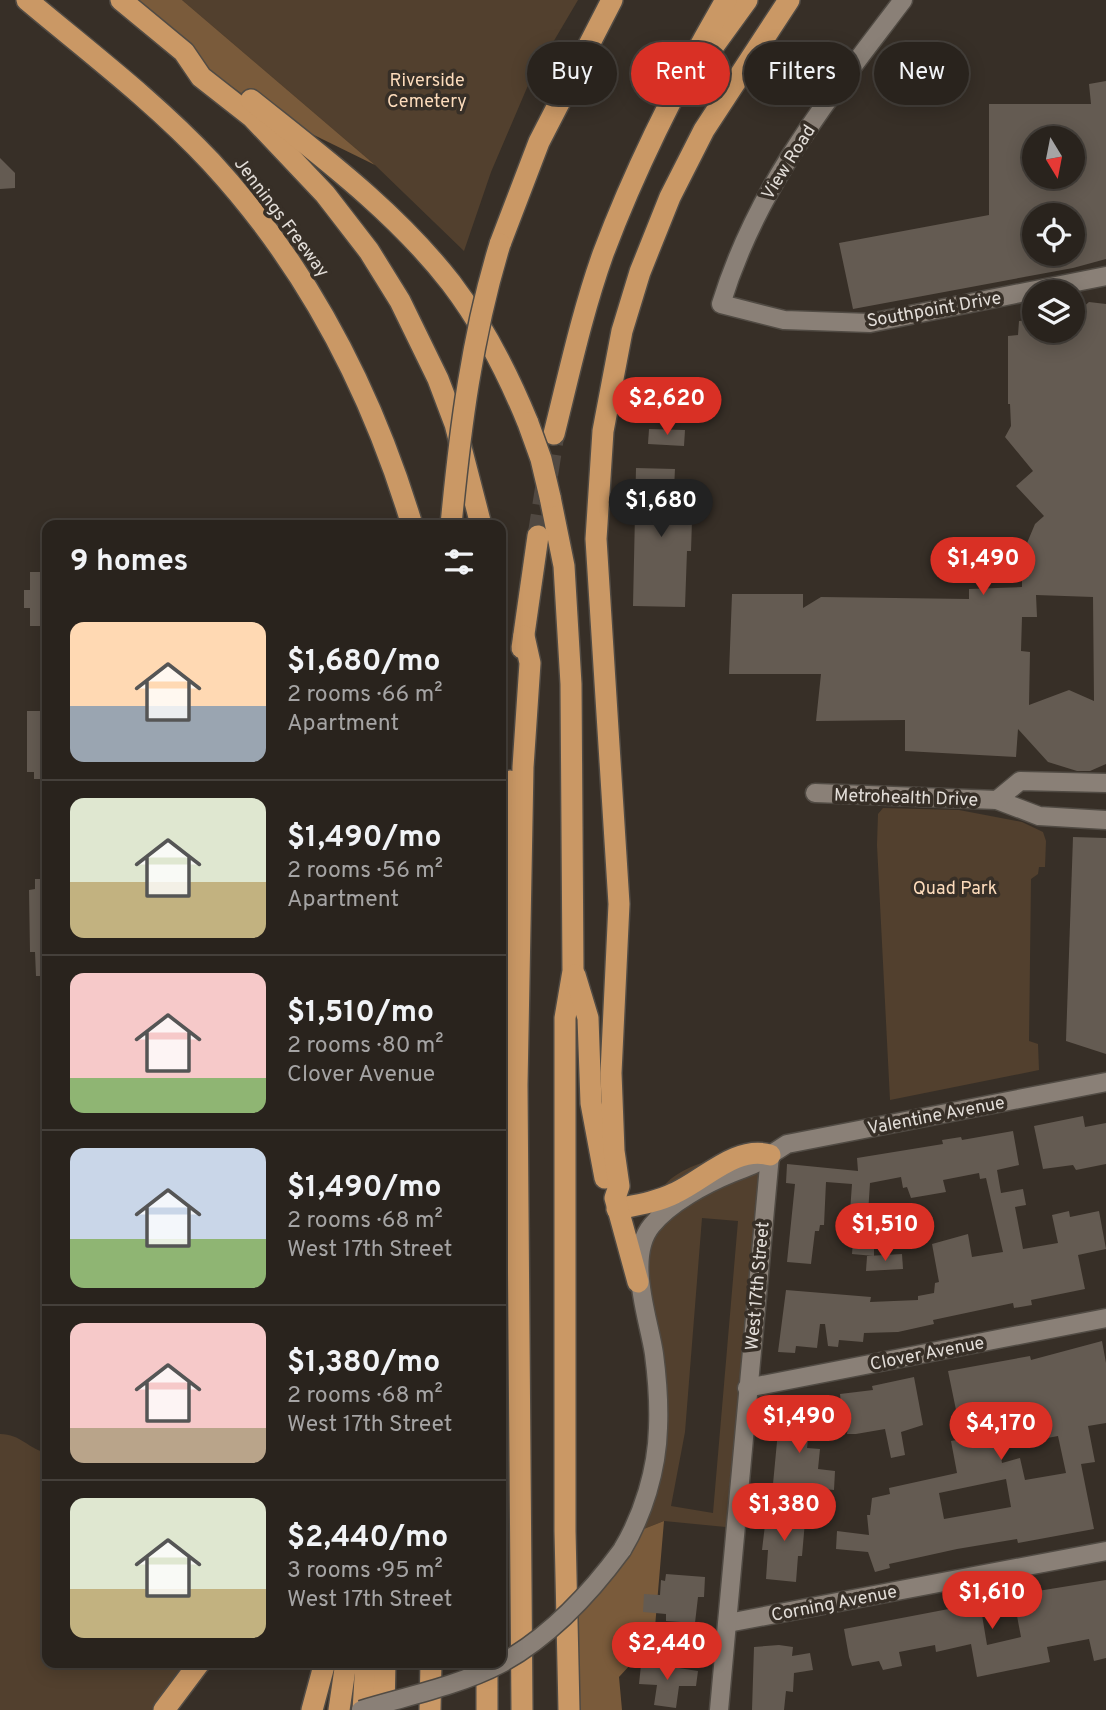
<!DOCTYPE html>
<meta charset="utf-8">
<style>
:root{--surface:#29231d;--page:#312b26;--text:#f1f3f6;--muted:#a5a4a4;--line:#45403b;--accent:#d93025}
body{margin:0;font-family:Overpass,sans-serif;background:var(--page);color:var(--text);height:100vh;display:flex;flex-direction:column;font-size:26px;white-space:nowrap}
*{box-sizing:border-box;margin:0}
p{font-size:23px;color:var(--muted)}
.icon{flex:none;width:38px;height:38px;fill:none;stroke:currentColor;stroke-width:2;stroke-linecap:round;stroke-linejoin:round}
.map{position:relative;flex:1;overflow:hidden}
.sheet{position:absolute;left:42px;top:520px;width:464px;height:1148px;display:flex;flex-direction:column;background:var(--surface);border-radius:14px;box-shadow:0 4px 18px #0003,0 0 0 2px var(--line)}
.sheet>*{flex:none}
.top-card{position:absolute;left:527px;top:42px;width:474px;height:63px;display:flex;gap:14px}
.needle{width:46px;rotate:170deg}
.buttons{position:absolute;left:1022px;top:126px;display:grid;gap:14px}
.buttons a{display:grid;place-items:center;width:63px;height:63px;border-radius:50%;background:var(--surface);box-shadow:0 4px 18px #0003,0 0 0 2px var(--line);font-size:35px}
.price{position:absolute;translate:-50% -60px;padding:0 16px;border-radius:24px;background:var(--accent);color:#fff;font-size:23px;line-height:46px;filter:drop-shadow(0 2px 4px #0008)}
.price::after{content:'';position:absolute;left:50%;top:42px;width:21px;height:16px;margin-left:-10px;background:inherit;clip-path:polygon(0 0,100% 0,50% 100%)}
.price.current{background:#222;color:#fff}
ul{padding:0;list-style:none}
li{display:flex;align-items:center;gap:21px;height:175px;padding:0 28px}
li+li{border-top:2px solid var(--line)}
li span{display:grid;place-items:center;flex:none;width:196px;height:140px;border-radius:14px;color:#555}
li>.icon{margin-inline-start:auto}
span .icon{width:84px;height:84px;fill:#fffc;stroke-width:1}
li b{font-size:30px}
h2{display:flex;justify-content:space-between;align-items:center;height:84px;padding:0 28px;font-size:30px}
.chip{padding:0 24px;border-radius:32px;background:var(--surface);box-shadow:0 4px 18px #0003,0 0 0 2px var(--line);font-size:24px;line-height:63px}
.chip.current{background:var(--accent);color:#fff}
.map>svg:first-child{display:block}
.green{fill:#52402e;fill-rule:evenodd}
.forest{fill:#7a5b3b}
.building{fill:#645b52;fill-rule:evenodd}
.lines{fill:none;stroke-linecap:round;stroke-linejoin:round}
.motorway-tunnel{stroke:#514942;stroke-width:21;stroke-dasharray:21 10;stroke-linecap:butt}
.minor-casing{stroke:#514b44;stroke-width:21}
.tertiary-casing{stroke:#514b44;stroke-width:21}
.motorway-casing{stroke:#514b44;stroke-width:24}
.minor{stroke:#8a8077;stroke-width:18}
.tertiary{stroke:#8a8077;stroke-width:18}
.motorway{stroke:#ca9865;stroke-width:21}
.tertiary-bridge-casing{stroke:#514b44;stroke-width:21;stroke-linecap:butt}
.motorway-bridge-casing{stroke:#514b44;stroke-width:24;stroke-linecap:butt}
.tertiary-bridge{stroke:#8a8077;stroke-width:18}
.motorway-bridge{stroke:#ca9865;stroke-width:21}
.labels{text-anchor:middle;stroke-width:7;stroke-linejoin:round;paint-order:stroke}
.park-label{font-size:18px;fill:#fddcbc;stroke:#372f27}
.street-label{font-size:18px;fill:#e3ded9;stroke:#372f27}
</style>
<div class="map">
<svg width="1106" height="1710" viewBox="0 0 1106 1710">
<rect width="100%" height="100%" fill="#372f27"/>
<g class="green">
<polygon points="182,0 578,0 529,83 491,172 464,251 375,165"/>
<polygon points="883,808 959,810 1022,822 1043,832 1046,841 1045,867 1039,867 1038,874 1031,879 1029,1041 1038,1044 1039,1070 890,1100 877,845 878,814"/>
<path d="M770 1147 736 1528 664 1521 631 1534 650 1476 649 1231C651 1221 652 1209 656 1199 671 1160 735 1156 770 1147ZM702 1218 738 1221 713 1513 671 1506 685 1432Z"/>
<path d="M0 1434C21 1434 28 1449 47 1453V1662L184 1663 152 1710H0Z"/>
</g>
<g class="forest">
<polygon points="121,0 182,0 375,165 267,112 184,52"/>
<polygon points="664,1521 654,1639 619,1677 622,1710 569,1710 565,1617 631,1534"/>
</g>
<g class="building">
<path d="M1106 81V259L1073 268 853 309 839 243 989 215V104H1091L1089 84ZM1034 138H1073V177H1034ZM1034 215H1073V254H1034Z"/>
<polygon points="0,158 15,173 15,188 0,189"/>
<path d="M1089 302 1106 304V764L1090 771H1077L1048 762 1018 729 1016 757 905 751V720L816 721 821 674H729L732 594H803V608L821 597 969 599V589L1022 587V555L1035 524 1044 516 1016 486 1033 471 1005 437 1011 426 1010 404H1008V336L1018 335 1019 321 1034 320V331H1073V316ZM1036 595 1093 597 1094 701 1069 690 1029 705 1030 652 1021 651 1022 617H1037Z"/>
<polygon points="649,429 685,430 684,446 648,444"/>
<polygon points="636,468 675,469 674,489 693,490 691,551 687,551 685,607 633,606"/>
<polygon points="30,572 47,572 47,626 30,626 30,608 24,608 24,590 30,590"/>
<polygon points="27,711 47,711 47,779 34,779 34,772 27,772"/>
<polygon points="1073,837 1106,838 1106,1054 1066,1041"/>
<polygon points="35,879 47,879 47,976 36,976 35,952 30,952 29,890 35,889"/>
<polygon points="1083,1116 1085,1127 1106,1123 1106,1164 1076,1170 1073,1165 1043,1169 1034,1126"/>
<polygon points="1013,1131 1019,1165 997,1170 1001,1193 1023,1189 1026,1205 1015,1207 1023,1249 1058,1243 1052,1215 1069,1211 1070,1217 1099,1211 1106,1249 1078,1255 1085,1289 1031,1300 1032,1305 1014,1308 1013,1303 933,1320 934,1324 898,1332 864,1333 863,1342 839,1340 838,1347 828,1346 825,1324 820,1324 817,1348 796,1346 795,1353 778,1352 786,1290 871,1297 870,1302 918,1300 918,1296 934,1293 935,1283 939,1282 932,1244 968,1234 972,1257 1003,1252 986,1178 980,1179 979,1173 943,1180 946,1192 911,1198 907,1187 903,1188 901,1177 870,1183 867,1229 874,1229 874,1256 852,1254 854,1226 849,1226 852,1184 826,1182 824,1225 820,1225 819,1231 815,1231 811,1264 787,1262 795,1184 786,1183 787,1164 858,1171 857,1158 943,1144 942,1140 961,1137 962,1140"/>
<polygon points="902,1254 903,1269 866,1271 867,1256"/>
<path d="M1102 1341 1106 1363V1423L1088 1426 1095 1462 1081 1464 1094 1529 1018 1543 1017 1539 957 1549 889 1564 890 1568 875 1572 868 1552 836 1549 837 1531 869 1535 867 1515H870L872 1498 890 1494 889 1488 957 1473 951 1441 962 1439 948 1371 1030 1356 1031 1360ZM1018 1403 1026 1442 1058 1436 1066 1473 1025 1480 1020 1458 1002 1463 992 1409ZM1006 1479 1011 1507 944 1519 939 1493Z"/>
<polygon points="914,1377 923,1425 901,1432 905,1455 891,1458 885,1429 856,1434 847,1434 848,1426 838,1428 836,1415 842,1414 840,1394 873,1390 872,1386"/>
<polygon points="780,1410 811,1415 807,1448 820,1449 818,1469 835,1471 834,1490 773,1484"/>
<polygon points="767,1508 806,1510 802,1556 798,1556 796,1582 766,1579 768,1550 762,1550"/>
<polygon points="666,1574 705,1577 704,1597 698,1597 695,1623 666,1621 666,1614 643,1612 644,1594 660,1595 661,1580 665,1581"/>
<polygon points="1106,1580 1106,1658 1094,1661 1089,1639 1047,1647 1050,1662 977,1677 971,1644 936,1652 935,1645 899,1652 902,1666 883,1670 879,1661 852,1666 849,1657 844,1629 980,1603 987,1645 1021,1637 1013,1595"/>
<polygon points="779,1645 793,1647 792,1656 810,1653 813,1670 794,1673 793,1692 786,1691 784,1710 752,1710 754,1647"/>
<polygon points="646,1663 698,1671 696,1686 679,1686 676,1708 654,1705 657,1685 639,1684 641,1665"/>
</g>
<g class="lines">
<polyline class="motorway-tunnel" points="538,536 554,434"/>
<defs>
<g id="minor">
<path d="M903 0C829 98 758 184 721 304L784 320 870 323 1106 276"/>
<polyline points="815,793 997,800 1039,816 1106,820"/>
<polyline points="997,800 1020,781 1106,783"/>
<polyline points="747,1388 1106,1318"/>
<polyline points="728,1623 1106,1551"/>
<polyline points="719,1710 770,1155 787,1144 1106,1082"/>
</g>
<path id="tertiary" d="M622 1550C643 1515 657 1470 658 1428 659 1405 657 1377 654 1354 649 1319 625 1257 652 1225 670 1203 705 1184 732 1173 746 1167 757 1165 770 1155"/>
<g id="motorway">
<path d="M27 0C89 52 155 102 211 162 308 267 371 389 412 525"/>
<polyline points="121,0 184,52 201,77 252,117 325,194 369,251 400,301 438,379 455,424 481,525"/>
<polyline points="710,51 747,0"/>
<path d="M251 100C321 156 395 211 451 283 483 325 508 374 528 423"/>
<polyline points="500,244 539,142 612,0"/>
<path d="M554 434C569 374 582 313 603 254 636 166 679 81 726 0"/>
<polyline points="550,497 564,566 571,684 573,971 565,1018 565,1531 569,1710"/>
<polyline points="522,648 538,536"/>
<polyline points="575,975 588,1018 591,1103 605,1178"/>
<polyline points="500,1060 505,849 510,781"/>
<path d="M617 1209C637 1205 657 1202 675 1193 704 1180 736 1145 770 1155"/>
<polyline points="638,1282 615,1198 619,1186 614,1151 611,1073 619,904 596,539 603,431 622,331 640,272 670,197 704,130 789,0"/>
<polyline points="164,1710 200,1662"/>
<polyline points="312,1710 325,1662"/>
<polyline points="339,1710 346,1662"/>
<polyline points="363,1710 366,1662"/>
<polyline points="384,1710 385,1662"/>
<polyline points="430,1710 431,1662"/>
<polyline points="487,1710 487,1662"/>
<polyline points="522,1710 517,1085 523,767 530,663 524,636"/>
</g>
</defs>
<use href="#minor" class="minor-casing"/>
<use href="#tertiary" class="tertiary-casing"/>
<use href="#motorway" class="motorway-casing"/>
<use href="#minor" class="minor"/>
<use href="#tertiary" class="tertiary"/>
<use href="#motorway" class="motorway"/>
<defs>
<path id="tertiary-bridge" d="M361 1710C407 1696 458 1686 500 1664 550 1637 589 1595 622 1550"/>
<g id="motorway-bridge">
<polyline points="528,423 541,459 550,497"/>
<path d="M451 525C460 430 472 335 500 244"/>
</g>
</defs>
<use href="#tertiary-bridge" class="tertiary-bridge-casing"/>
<use href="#motorway-bridge" class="motorway-bridge-casing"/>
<use href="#tertiary-bridge" class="tertiary-bridge"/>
<use href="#motorway-bridge" class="motorway-bridge"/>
</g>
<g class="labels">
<g class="park-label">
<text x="427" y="86">Riverside<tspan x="427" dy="21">Cemetery</tspan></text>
<text x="955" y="894">Quad Park</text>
</g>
<g class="street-label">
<text transform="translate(788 162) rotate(-58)" y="6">View Road</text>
<text transform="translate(282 217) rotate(53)" y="6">Jennings Freeway</text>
<text transform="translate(934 309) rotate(-10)" y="6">Southpoint Drive</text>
<text transform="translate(906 797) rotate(2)" y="6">Metrohealth Drive</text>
<text transform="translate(936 1115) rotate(-11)" y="6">Valentine Avenue</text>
<text transform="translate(757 1286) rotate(-85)" y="6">West 17th Street</text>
<text transform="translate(927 1353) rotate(-11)" y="6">Clover Avenue</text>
<text transform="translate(834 1603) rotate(-11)" y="6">Corning Avenue</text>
</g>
</g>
</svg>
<div class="buttons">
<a><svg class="needle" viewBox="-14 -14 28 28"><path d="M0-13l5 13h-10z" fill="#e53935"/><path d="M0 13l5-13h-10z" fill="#a5a4a4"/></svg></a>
<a><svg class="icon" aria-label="locate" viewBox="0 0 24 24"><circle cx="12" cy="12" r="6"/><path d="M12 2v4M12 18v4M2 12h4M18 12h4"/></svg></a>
<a><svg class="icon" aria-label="layers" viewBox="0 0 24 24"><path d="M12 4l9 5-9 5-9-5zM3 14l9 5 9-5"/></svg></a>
</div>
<b class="price" style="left:667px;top:437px">$2,620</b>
<b class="price current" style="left:661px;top:539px">$1,680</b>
<b class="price" style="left:983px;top:597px">$1,490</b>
<b class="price" style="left:885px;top:1263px">$1,510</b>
<b class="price" style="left:799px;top:1455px">$1,490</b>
<b class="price" style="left:1001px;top:1462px">$4,170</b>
<b class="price" style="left:784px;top:1543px">$1,380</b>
<b class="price" style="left:992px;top:1631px">$1,610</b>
<b class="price" style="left:667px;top:1682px">$2,440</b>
<div class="top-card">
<a class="chip">Buy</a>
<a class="chip current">Rent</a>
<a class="chip">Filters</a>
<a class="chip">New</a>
</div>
<section class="sheet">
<h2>9 homes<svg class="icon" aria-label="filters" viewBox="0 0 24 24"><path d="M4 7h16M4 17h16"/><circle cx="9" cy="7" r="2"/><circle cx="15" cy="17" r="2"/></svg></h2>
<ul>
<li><span style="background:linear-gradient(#ffd9b3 60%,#9aa5b1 0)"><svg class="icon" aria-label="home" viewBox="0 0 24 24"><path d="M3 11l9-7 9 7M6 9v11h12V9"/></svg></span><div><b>$1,680/mo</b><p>2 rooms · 66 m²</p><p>Apartment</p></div></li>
<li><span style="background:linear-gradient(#dfe7d0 60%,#c2b280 0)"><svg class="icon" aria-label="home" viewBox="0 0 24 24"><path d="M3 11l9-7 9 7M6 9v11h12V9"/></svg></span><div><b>$1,490/mo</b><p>2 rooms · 56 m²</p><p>Apartment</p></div></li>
<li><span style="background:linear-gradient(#f6c9c9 75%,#8fb573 0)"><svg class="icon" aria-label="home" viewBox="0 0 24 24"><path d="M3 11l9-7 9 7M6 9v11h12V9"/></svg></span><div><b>$1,510/mo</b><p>2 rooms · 80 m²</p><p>Clover Avenue</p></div></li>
<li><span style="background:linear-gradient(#c9d6e8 65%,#8fb573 0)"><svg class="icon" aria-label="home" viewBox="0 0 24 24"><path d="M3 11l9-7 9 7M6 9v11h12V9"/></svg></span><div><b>$1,490/mo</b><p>2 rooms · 68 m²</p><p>West 17th Street</p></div></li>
<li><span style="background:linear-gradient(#f6c9c9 75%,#b9a48a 0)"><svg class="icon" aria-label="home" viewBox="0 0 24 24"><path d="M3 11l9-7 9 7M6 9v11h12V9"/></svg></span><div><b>$1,380/mo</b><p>2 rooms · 68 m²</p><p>West 17th Street</p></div></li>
<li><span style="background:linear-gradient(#dfe7d0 65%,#c2b280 0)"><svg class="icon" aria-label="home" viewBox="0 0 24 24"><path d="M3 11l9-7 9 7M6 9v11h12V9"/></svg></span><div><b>$2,440/mo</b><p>3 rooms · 95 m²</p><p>West 17th Street</p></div></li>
</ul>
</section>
</div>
